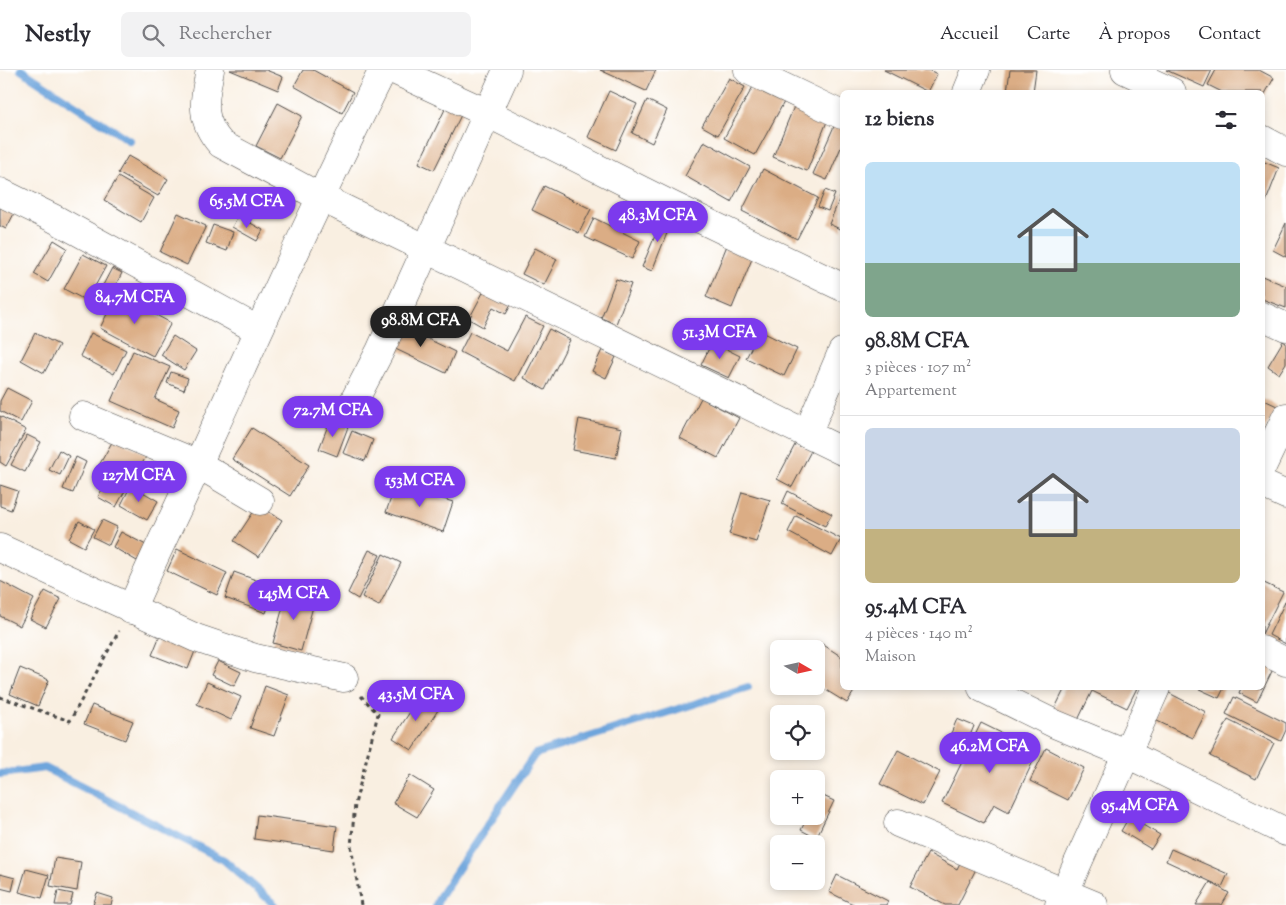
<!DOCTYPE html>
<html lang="fr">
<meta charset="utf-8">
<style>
:root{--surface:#fff;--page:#f2f2f3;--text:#2b2b33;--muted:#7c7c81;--line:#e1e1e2;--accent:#7c3aed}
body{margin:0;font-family:"Sorts Mill Goudy",serif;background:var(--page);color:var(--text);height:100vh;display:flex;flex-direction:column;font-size:19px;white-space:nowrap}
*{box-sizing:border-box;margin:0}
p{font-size:16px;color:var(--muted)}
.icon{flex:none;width:28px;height:28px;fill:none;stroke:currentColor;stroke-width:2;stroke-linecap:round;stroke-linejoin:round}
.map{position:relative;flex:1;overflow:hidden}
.panel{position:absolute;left:840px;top:20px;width:425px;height:600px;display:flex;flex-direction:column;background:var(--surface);border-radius:8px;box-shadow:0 2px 8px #0003}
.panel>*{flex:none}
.needle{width:32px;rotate:99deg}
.controls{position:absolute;left:770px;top:570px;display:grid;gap:10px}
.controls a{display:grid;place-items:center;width:55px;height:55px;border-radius:8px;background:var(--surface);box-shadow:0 2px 8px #0003;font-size:25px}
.price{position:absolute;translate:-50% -42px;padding:0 11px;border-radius:18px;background:var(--accent);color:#fff;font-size:16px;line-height:32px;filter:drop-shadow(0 1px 2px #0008)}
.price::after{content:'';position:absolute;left:50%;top:30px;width:15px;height:11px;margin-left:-8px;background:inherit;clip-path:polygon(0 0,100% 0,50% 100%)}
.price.active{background:#222;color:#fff}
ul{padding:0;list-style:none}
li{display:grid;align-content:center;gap:10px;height:265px;padding:0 25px}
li+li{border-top:1px solid var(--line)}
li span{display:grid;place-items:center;height:155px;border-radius:8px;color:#555}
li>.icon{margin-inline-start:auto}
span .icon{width:90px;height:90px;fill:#fffc;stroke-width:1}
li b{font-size:21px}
h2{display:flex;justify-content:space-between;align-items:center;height:60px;padding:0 25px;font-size:21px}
header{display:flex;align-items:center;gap:30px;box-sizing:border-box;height:70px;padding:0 25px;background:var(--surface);border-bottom:1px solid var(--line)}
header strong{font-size:24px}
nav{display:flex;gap:28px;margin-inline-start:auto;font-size:18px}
.search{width:350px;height:45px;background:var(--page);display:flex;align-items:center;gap:12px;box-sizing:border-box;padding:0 18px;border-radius:8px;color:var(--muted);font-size:19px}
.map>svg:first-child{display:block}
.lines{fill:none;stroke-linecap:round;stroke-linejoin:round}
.stream{stroke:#6ea5dc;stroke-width:8}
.building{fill:#dbad85}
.minor-casing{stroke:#4a4846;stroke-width:29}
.path{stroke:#4a4846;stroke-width:3;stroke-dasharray:4 4;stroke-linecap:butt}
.minor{stroke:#fff;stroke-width:28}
</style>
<header>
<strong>Nestly</strong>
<div class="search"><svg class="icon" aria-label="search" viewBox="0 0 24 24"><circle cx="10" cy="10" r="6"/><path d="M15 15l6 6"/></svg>Rechercher</div>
<nav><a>Accueil</a><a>Carte</a><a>À propos</a><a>Contact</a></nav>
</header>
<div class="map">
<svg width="1286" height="835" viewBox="0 0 1286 835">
<rect width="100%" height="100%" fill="#fff"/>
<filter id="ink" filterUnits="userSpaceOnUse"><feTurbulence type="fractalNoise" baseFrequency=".02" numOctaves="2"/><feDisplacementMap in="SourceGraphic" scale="10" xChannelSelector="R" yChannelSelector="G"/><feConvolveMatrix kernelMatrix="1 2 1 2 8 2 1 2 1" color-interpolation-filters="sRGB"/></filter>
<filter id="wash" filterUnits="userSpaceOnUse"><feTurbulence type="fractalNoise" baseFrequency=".0096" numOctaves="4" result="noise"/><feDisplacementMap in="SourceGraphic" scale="20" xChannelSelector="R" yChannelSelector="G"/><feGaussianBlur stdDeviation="1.12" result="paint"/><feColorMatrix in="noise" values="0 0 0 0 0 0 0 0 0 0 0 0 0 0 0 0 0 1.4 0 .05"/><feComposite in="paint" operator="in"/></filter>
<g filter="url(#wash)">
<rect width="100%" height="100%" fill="#f9efe1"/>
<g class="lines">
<g class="stream">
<polyline points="21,0 130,71"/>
<polyline points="0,704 45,698 224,790 275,835"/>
<polyline points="436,835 440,826 535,684 748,617"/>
</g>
</g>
<g id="blocks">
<g class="building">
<polygon points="230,0 266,0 283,7 278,20"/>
<polygon points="303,0 313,0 353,22 342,43 294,16"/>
<polygon points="600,0 656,0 646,21"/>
<polygon points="884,0 929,0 937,4 928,22"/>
<polygon points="1010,0 1036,0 1033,22 1007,22"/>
<polygon points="1166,0 1212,0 1204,17"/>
<polygon points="1216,0 1259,0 1274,8 1262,29 1262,22 1222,22 1208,15"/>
<polygon points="729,8 745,17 718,65 702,56"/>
<polygon points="754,15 784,32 755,85 724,68"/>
<polygon points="609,21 637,34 616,80 588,67"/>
<polygon points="647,30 667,40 652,73 632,63"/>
<polygon points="278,33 302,46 280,88 256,76"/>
<polygon points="448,33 463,41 434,100 419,93"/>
<polygon points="795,34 828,49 807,101 773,87"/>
<polygon points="835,54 842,57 842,75 827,110 813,104"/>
<polygon points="704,71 750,97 731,132 685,106"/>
<polygon points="128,86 168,109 158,126 118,103"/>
<polygon points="1262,91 1279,98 1263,139 1262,139"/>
<polygon points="763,99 818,128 797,169 742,141"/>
<polygon points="118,107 154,128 141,152 104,130"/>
<polygon points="544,116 591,139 579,163 532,140"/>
<polygon points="825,120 835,124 828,141 818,137"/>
<polygon points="842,123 842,160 829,154"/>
<polygon points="18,136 6,159 0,156 0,137"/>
<polygon points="178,143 206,156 187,195 160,182"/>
<polygon points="664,144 673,148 652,201 642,197"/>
<polygon points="238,146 263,160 257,171 232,157"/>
<polygon points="594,148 640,171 632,189 585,167"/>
<polygon points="1286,153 1286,187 1273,180"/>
<polygon points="213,155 233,162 227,181 206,173"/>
<polygon points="54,170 67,178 48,212 34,204"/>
<polygon points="728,173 754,184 732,238 706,227"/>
<polygon points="535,178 557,189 544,215 522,204"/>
<polygon points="83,184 106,196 87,231 64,219"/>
<polygon points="112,198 122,203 102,242 92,236"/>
<polygon points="1262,206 1286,216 1286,238 1262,229"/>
<polygon points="616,209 631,214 616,254 601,248"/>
<polygon points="486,217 513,231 506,244 493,237 483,257 469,249"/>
<polygon points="149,219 170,230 165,240 145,230"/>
<polygon points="117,224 171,253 153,286 100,258"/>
<polygon points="525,247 543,256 515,311 460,282 470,262 507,281"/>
<polygon points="397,254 455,282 446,303 387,275"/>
<polygon points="693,254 710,262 703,276 687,268"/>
<polygon points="549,259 570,270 545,320 524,308"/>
<polygon points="760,261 797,279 784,306 746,288"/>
<polygon points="35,263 59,275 44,303 21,290"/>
<polygon points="91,263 126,280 114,304 80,286"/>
<polygon points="173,266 196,281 184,300 161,285"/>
<polygon points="1283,271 1286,273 1286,293 1279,304 1268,296"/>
<polygon points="712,272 740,286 729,308 701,295"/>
<polygon points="602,280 616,287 606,308 592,301"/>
<polygon points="133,281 170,297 155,329 179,340 172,358 111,331"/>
<polygon points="171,302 188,308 184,320 167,313"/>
<polygon points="7,318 32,331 21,352 0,341 0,331"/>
<polygon points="701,328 739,348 718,388 680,368"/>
<polygon points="1262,329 1277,336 1262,364"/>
<polygon points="0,346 26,360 6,396 0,392"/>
<polygon points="579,349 622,358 616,388 573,380"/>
<polygon points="330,350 348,357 337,386 319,379"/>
<polygon points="252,358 309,395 290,426 232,389"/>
<polygon points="352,361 373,370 365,391 343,383"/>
<polygon points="27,365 41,372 25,402 11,395"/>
<polygon points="115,367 147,385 130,415 98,397"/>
<polygon points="796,373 811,381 792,417 777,409"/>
<polygon points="59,380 69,386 60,405 49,400"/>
<polygon points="76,387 86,392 73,423 63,419"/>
<polygon points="108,408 126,419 116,437 98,427"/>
<polygon points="396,414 453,432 443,462 386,442"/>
<polygon points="0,415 18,421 11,440 0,436"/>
<polygon points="131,415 158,431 147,450 121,435"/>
<polygon points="788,421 832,444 825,456 782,434"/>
<polygon points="742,422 770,430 756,472 729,464"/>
<polygon points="258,435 282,450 259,487 234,471"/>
<polygon points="796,446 841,469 832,486 788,462"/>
<polygon points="102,450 117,457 109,475 93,467"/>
<polygon points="79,451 94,459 84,477 69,469"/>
<polygon points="121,462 146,475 137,491 113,477"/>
<polygon points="177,479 227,503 217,525 167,501"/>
<polygon points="369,480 380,485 358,529 348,523"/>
<polygon points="383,484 401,493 379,536 362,527"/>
<polygon points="234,502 275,517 266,543 225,528"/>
<polygon points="0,511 34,529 20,556 0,546"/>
<polygon points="1262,512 1283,522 1262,564"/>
<polygon points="45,521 61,529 46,557 30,549"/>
<polygon points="287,522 315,529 301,581 273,573"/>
<polygon points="1286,530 1286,574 1269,565"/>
<polygon points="161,563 197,576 188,599 152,585"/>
<polygon points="819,572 842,587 842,618 856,618 847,633 816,614 816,579 814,579"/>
<polygon points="218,591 241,602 234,616 211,605"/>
<polygon points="1262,594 1273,599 1257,632 1239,623 1241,618 1262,618"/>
<polygon points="20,598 49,610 38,636 10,624"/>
<polygon points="207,612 241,627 231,650 197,634"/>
<polygon points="265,616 289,625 274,666 250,658"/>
<polygon points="1065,618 1137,618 1127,638 1092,621 1077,652 1054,640"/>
<polygon points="1197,618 1224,618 1219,628"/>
<polygon points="1169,623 1206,642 1193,668 1155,650"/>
<polygon points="421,625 440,637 412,680 393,668"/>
<polygon points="1234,627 1286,653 1286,660 1281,671 1226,644"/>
<polygon points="92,635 133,651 125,670 84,654"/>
<polygon points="957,649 974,656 961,687 944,680"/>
<polygon points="1228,650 1274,673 1256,709 1210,686"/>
<polygon points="981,653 1038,681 1009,742 994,734 984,753 942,733"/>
<polygon points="1046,678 1084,698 1068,730 1030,711"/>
<polygon points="898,680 940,702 923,735 880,714"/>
<polygon points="410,705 434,720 417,747 393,733"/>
<polygon points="819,724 834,731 816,768 801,760 808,746 816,746 816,730"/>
<polygon points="257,745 337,756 334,780 254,769"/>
<polygon points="1129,747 1160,765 1151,779 1121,761"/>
<polygon points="1171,779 1228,804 1222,817 1166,791"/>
<polygon points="928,783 957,799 964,785 979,793 958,835 945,835 910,817"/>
<polygon points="55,788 81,792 77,821 50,816"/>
<polygon points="26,799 49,805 42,828 19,822"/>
<polygon points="0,804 15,808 12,821 0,818"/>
<polygon points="837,805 888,831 886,835 855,835 829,822"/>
<polygon points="1210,812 1229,823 1222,835 1196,835"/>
<polygon points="58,821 73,824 70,835 55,835"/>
<polygon points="97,823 113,828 111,835 93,835"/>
</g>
</g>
</g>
<g filter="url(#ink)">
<use href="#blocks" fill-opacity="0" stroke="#4a4846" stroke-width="1"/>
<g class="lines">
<defs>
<g id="minor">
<path d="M210 0C204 31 199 49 221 74L320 127 842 381"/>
<polyline points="394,0 487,43 671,135 842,217"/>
<polyline points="748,0 842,45"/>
<polyline points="1125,0 1172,22"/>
<polyline points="967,22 976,0"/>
<polyline points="1262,69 1286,82"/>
<polyline points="0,122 55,149 258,260"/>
<polyline points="1262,246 1286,257"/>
<polyline points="355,329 380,281 507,0"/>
<polyline points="83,346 198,394 260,431"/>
<polyline points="807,364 842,282"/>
<polyline points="1262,397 1286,347"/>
<polyline points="1262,414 1286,425"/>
<polyline points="0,478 196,568 255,588 344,608"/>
<path d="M131 540C152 490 177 441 199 392 259 260 318 129 383 0"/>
<polyline points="1262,580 1286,592"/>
<polyline points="982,618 1055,654 1125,683 1286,762"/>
<polyline points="898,753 1094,835"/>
<polyline points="1059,835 1156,618"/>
</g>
</defs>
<use href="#minor" class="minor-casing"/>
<g class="path">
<polyline points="0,627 70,651 119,561"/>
<polyline points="361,835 351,776 355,734 378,644 361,626"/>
</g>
<use href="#minor" class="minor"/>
</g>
</g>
</svg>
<div class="controls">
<a><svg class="needle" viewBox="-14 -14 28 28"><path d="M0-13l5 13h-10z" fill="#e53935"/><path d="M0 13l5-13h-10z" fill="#7c7c81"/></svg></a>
<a><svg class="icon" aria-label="locate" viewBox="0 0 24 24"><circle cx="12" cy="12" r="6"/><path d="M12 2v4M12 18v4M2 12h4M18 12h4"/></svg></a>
<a>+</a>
<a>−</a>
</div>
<b class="price" style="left:247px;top:159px">65.5M CFA</b>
<b class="price" style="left:658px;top:173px">48.3M CFA</b>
<b class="price" style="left:135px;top:255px">84.7M CFA</b>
<b class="price active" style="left:421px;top:278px">98.8M CFA</b>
<b class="price" style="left:720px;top:290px">51.3M CFA</b>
<b class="price" style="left:333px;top:368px">72.7M CFA</b>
<b class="price" style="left:139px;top:433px">127M CFA</b>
<b class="price" style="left:420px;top:438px">153M CFA</b>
<b class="price" style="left:294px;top:551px">145M CFA</b>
<b class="price" style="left:416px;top:652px">43.5M CFA</b>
<b class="price" style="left:990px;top:704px">46.2M CFA</b>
<b class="price" style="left:1140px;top:763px">95.4M CFA</b>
<section class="panel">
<h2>12 biens<svg class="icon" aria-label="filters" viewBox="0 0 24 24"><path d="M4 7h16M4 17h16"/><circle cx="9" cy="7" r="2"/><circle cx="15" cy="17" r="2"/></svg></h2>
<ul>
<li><span style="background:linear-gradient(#bfe0f5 65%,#7fa58c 0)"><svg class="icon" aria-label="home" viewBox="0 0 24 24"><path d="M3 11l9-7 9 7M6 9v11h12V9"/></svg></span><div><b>98.8M CFA</b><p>3 pièces · 107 m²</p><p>Appartement</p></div></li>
<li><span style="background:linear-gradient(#c9d6e8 65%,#c2b280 0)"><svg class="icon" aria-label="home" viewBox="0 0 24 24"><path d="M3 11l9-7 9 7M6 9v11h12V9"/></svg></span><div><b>95.4M CFA</b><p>4 pièces · 140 m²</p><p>Maison</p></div></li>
</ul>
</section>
</div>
